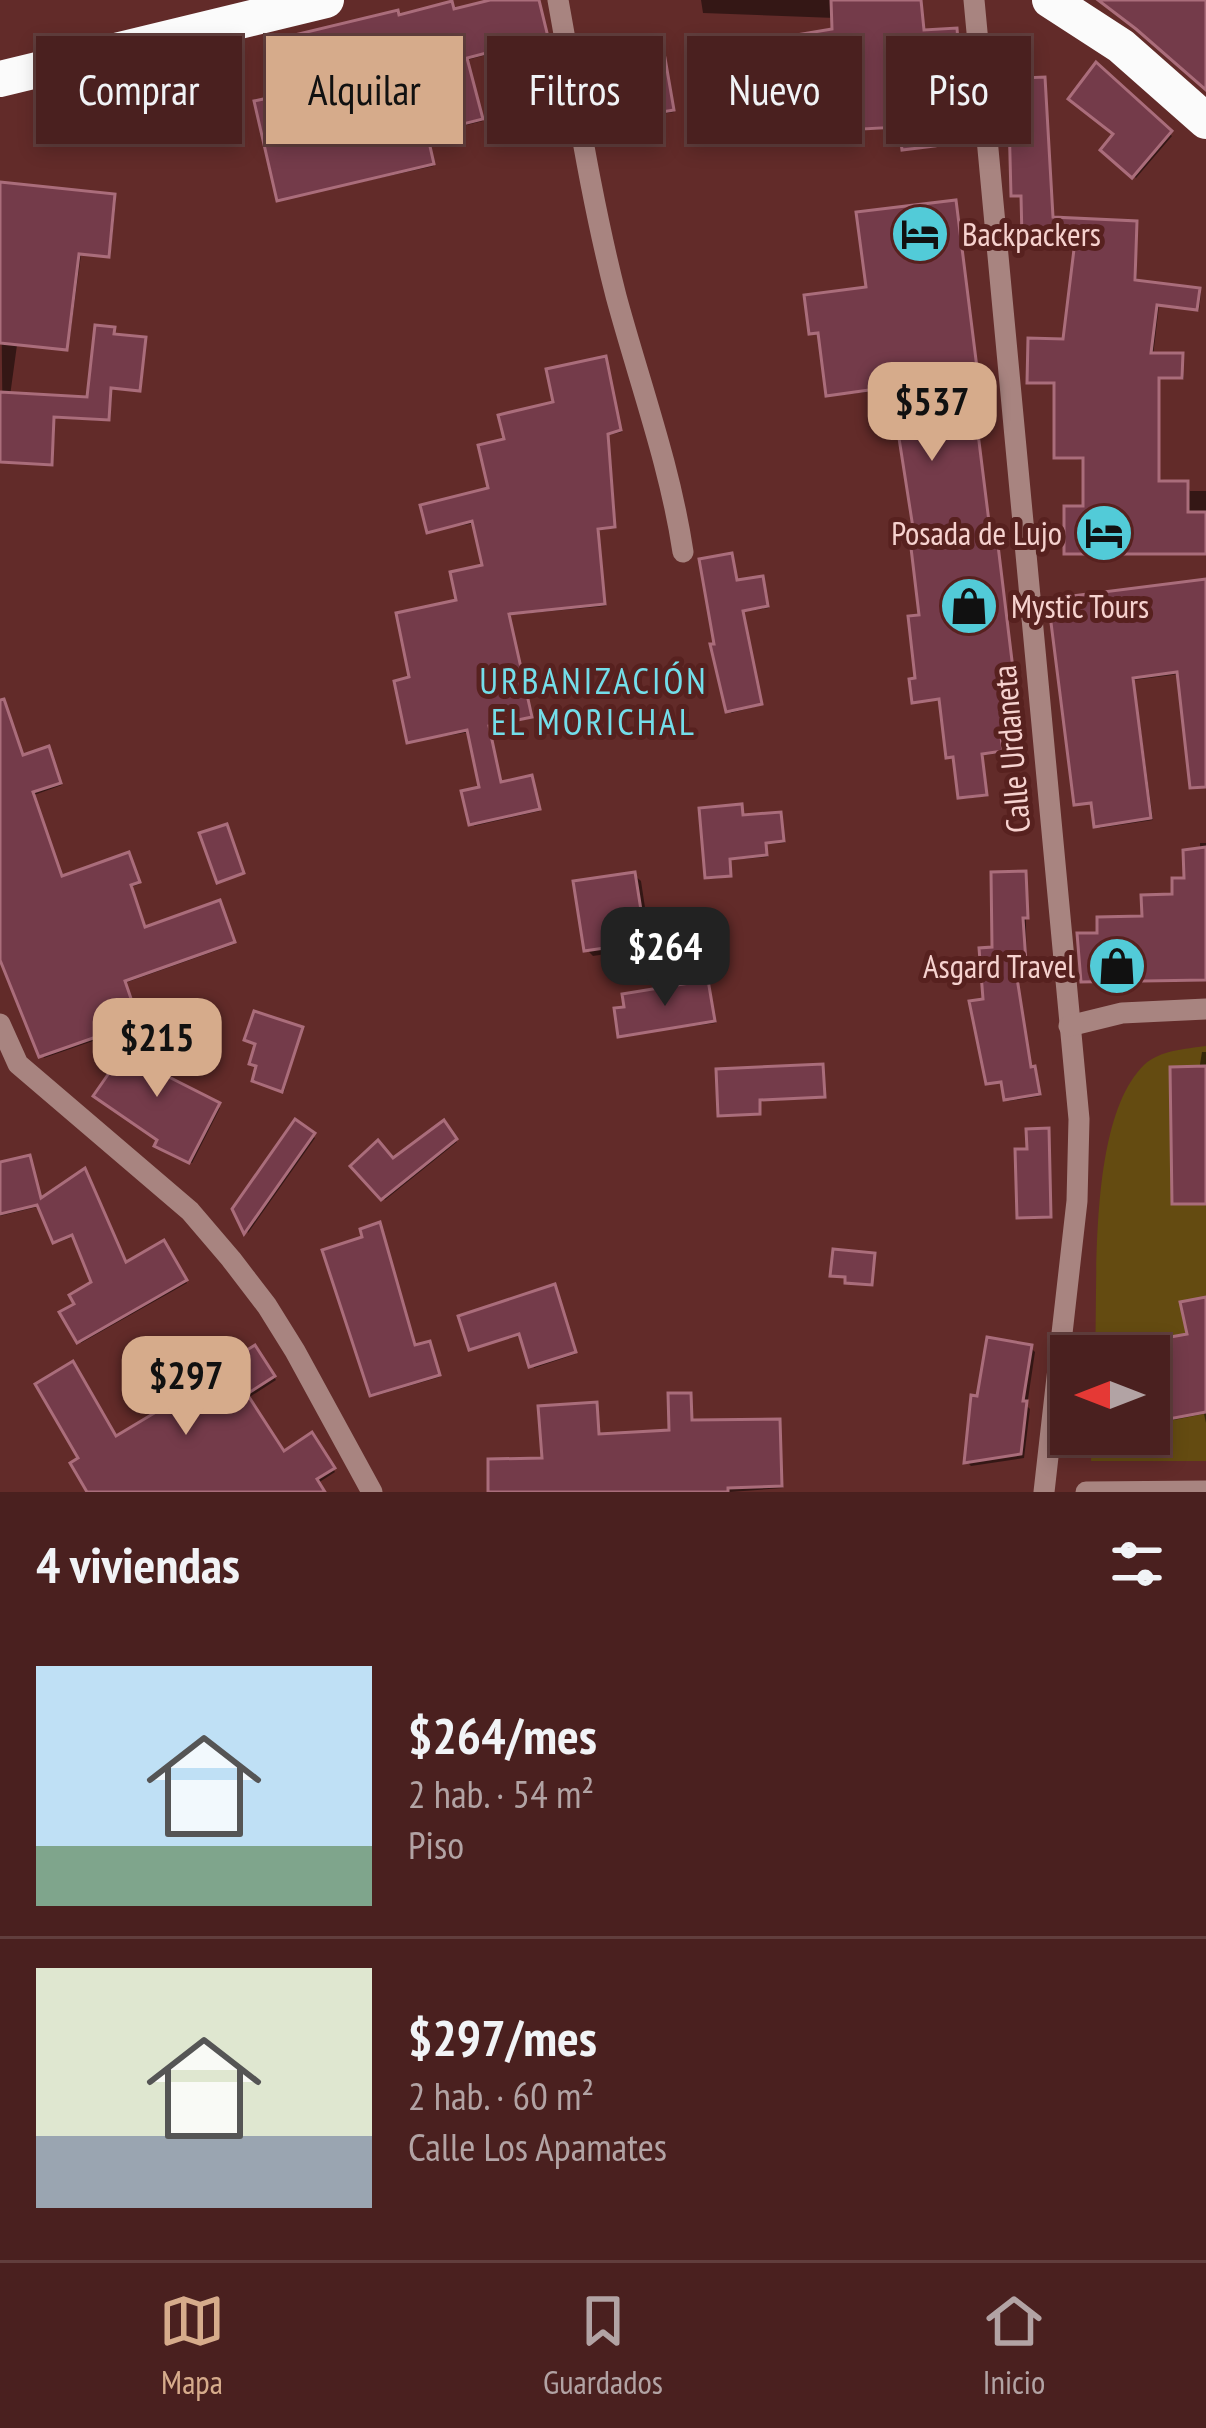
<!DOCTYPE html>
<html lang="es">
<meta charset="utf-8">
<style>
:root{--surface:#4a201f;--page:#542d2c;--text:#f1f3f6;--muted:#b2a3a4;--line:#613e3d;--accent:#d6ab8b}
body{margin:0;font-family:"PT Sans Narrow",sans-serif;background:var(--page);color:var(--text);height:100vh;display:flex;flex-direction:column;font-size:45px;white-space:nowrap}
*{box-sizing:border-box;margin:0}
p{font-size:39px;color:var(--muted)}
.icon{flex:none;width:66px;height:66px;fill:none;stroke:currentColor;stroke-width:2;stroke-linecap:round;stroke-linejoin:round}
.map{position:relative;height:1492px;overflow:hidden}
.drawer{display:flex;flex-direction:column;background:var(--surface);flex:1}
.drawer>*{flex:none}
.hud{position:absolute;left:36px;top:36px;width:1134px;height:108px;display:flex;gap:24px}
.needle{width:78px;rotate:270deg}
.tools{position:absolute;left:1050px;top:1335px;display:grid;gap:24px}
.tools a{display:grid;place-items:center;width:120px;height:120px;border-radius:0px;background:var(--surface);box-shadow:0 6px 18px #0003,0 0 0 3px var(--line);font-size:60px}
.price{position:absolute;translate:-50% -102px;padding:0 27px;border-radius:24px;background:var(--accent);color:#111;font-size:39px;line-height:78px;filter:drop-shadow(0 3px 6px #0008)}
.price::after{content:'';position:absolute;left:50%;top:72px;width:36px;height:27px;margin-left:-18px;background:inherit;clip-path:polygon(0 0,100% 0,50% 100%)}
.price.on{background:#222;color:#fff}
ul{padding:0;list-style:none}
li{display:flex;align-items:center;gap:36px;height:300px;padding:0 36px}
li+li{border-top:3px solid var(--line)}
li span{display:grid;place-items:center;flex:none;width:336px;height:240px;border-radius:0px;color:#555}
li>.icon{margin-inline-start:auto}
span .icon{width:144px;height:144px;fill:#fffc;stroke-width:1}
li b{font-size:51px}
h2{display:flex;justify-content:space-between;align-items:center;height:144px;padding:0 36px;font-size:51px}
.chip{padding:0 42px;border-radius:0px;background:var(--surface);box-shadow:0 6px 18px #0003,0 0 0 3px var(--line);font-size:42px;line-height:108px}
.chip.on{background:var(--accent);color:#111}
.dock{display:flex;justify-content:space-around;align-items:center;height:168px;border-top:3px solid var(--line);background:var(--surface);font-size:33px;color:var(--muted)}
.dock a{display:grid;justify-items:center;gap:6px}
.dock .on{color:var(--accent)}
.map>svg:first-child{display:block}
.green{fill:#644b11}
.shadow{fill:#0007}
.building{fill:#743b4a;stroke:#aa6d7b;stroke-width:3}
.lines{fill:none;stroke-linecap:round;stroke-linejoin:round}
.minor{stroke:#a88480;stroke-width:21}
.highway{stroke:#fbfbfb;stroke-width:36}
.labels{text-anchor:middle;stroke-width:10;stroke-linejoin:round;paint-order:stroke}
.poi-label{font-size:33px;fill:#f6d2cf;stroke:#57211f;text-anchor:start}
.street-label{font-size:33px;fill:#f6d2cf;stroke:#57211f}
.neighbourhood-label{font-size:36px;letter-spacing:3px;fill:#73deea;stroke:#57211f}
</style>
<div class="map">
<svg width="1206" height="1492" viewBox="0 0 1206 1492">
<rect width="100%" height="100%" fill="#622b29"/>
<path class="green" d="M1206 1046V1461H1091L1092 1434H1149V1356H1095C1098 1280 1088 1120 1144 1065 1160 1050 1185 1049 1206 1046Z"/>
<g class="shadow">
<polygon points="502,0 539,0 548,39 467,60 483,121 427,135 434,166 280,200 281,98 400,18 452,4 455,12"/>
<polygon points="701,0 920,0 925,33 959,33 963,98 931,100 935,147 907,150 902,128 849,131 847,126 796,124 796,143 762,142 761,109 717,106 836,32 835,18 703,13"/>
<polygon points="664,61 674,112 619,121 617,119"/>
<polygon points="1096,66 1172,136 1136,178 1104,150 1117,134"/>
<polygon points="1043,80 1054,220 1136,224 1137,283 1201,293 1199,311 1159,306 1153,356 1181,356 1184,379 1160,379 1160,467 1137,485 1158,479 1187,484 1190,491 1206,491 1206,555 1067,552 1086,509 1086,460 1057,457 1057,385 1030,382 1066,342 1077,243 1022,243 1026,239 1024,197 1014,195 1012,120 1004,117"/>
<polygon points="0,185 116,199 110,258 81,255 68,350 17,345 10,396 90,400 113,330 115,337 146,343 141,392 112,389 110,421 55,418 53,466 3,461"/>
<polygon points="955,203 979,378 972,379 992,541 998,543 1022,736 1002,739 1004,753 983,755 988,796 963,799 956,759 949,757 942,701 915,701 922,617 920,550 894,389 831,396 821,334 812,333 869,290"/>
<polygon points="607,362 622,432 609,435 616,528 599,530 606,606 510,615 532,718 489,727 502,785 533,781 540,811 474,826 483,790 470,732 410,742 412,680 486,568 476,523 429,531 492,490 507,442"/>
<polygon points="731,556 738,583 764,581 769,608 743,612 762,705 731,713"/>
<polygon points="1206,582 1206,768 1180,674 1134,680 1153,820 1100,828 1094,804 1077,804 1052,602"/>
<polygon points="0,698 23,758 50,751 62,785 34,795 63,879 131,858 140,884 131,887 145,930 221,906 235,944 125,983 139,1025 44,1058 0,950"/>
<polygon points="741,807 744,818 780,815 785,843 767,844 768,857 731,860 732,877 711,879"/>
<polygon points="1200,843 1206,843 1206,981 1087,983 1084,980 1100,936 1145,919 1176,897 1187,881 1200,851"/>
<polygon points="1025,874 1027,979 1017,979 1032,1069 1037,1071 1041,1096 1009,1101 1004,1083 988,1083 986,1001 995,950"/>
<polygon points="634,875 641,881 651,947 593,956 587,950"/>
<polygon points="707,984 716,1023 621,1036"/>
<polygon points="301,1029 284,1092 257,1083 259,1067"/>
<polygon points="137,1037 172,1062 162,1077 220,1108 192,1163 160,1147"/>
<polygon points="1202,1052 1206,1052 1206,1205 1177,1205"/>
<polygon points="822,1067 826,1098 761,1101 761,1115 721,1115"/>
<polygon points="296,1123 315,1138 248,1233 235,1210"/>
<polygon points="444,1124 457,1142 385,1200 355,1166 393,1161"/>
<polygon points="1048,1131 1052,1218 1023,1219 1030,1152"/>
<polygon points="0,1165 126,1265 166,1246 187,1283 81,1343 79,1305 94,1284 75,1236 57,1243 41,1206 0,1216"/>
<polygon points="380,1225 415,1348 431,1347 440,1377 375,1396 366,1239"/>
<polygon points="556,1290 576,1354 534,1368 522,1335 472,1348"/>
<polygon points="1206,1300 1206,1423 1204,1414 1149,1425 1149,1395 1156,1394 1147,1345 1190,1337"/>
<polygon points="1030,1347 1035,1352 1027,1406 1030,1409 1024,1458 971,1466 967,1462 980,1399"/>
<polygon points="258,1351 276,1380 248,1398 284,1454 315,1439 335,1472 318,1483 323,1492 99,1492 129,1431 185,1398 203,1382"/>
<polygon points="690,1396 693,1423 779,1422 783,1488 730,1492 491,1492 491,1462 545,1461 596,1405 600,1437 672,1433"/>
<polygon points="1124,1434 1147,1434 1148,1441 1127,1445"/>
</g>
<g class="building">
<polygon points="490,0 539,0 548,37 467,58 483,119 427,133 434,164 277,201 254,101 277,96 265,42 398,10 399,15 452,1 454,9"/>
<polygon points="831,0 921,0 924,30 957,28 962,97 930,99 935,146 902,150 899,127 844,130 844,125 795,123 794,142 757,141 758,108 714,107 715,72 759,73 760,41 832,29"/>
<polygon points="1098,0 1206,0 1206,90 1136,29"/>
<polygon points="665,58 674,110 614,120 605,68"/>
<polygon points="1096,62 1172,131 1132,178 1100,150 1113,134 1068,99"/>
<polygon points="1045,77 1053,217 1137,221 1135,280 1200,288 1197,310 1157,305 1151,353 1183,353 1182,378 1159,378 1159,481 1188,481 1188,512 1206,512 1206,554 1064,554 1064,506 1083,506 1083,458 1054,458 1054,383 1027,383 1028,338 1063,339 1075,241 1018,243 1022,238 1021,196 1011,196 1009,118 1001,119 999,79"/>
<polygon points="0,182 115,194 109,257 79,254 67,350 0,343"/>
<polygon points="956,200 978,376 971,377 991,538 997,537 1021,735 1001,737 1003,751 982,754 987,795 958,798 953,757 946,758 939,699 912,703 909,679 915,678 908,616 919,615 911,548 916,547 891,387 826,396 818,333 809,334 804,295 866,287 856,212"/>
<polygon points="95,325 115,327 114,334 146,337 140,391 111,388 109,420 54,417 52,465 0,462 0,392 87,397"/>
<polygon points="606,356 621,430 608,434 615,527 598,529 605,604 509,614 532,717 489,726 501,782 532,775 540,809 469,825 461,791 479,787 467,730 407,743 394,681 409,677 396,613 456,600 450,572 482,565 472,521 427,533 420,505 488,488 478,445 504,439 498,415 553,402 546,369"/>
<polygon points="732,553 737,580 763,576 768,606 743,611 762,704 726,712 710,644 714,644 699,559"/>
<polygon points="1206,579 1206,787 1190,788 1177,672 1133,678 1151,818 1094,827 1091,803 1074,805 1048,599"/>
<polygon points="4,699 23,755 49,746 61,783 33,792 62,876 129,852 140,882 131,885 145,927 220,900 235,942 125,981 139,1022 39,1057 0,960 0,700"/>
<polygon points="742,804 743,815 781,812 784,841 766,843 767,855 730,859 731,876 705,878 699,808"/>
<polygon points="227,824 244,873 217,883 199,833"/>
<polygon points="1206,847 1206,980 1081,982 1077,933 1097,933 1097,917 1142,916 1141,895 1172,894 1172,878 1184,878 1183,850"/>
<polygon points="1026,871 1028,918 1023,918 1027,977 1017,978 1031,1067 1035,1066 1040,1094 1004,1100 1001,1082 986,1084 969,1001 983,999 979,948 992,947 991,872"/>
<polygon points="635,872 646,942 584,951 573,881"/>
<polygon points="708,980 715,1021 618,1037 614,1008 624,1007 622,994"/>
<polygon points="254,1011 303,1027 282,1092 252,1081 256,1066 249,1064 255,1044 244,1040"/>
<polygon points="137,1033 172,1057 161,1073 220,1103 189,1163 154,1146 157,1140 93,1096"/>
<polygon points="823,1064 825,1097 760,1100 760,1114 718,1116 716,1069"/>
<polygon points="1206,1066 1206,1204 1172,1204 1170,1067"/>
<polygon points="295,1119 315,1133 244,1234 232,1209"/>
<polygon points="444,1120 457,1139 381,1200 350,1166 378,1140 393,1158"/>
<polygon points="1049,1128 1051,1217 1017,1218 1015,1149 1027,1149 1026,1129"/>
<polygon points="30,1155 41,1198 85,1168 126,1262 164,1240 187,1280 77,1343 59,1312 74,1304 69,1295 91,1282 72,1235 53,1243 37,1205 0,1214 0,1162"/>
<polygon points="380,1222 415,1345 430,1341 440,1375 370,1396 322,1250 362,1237 360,1229"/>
<polygon points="833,1249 875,1253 872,1285 845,1283 845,1277 830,1276"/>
<polygon points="555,1284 576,1352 529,1367 519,1334 469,1350 458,1316"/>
<polygon points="1206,1297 1206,1412 1158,1421 1149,1356 1143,1342 1187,1334 1180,1302"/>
<polygon points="987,1337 1032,1345 1023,1401 1027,1401 1021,1454 964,1463 971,1395 977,1396"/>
<polygon points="255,1345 275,1376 247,1394 284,1451 312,1432 335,1468 317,1479 325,1492 87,1492 70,1463 78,1458 35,1384 73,1361 116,1436 181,1397 172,1383 196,1368 202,1378"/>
<polygon points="668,1393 691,1393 692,1420 780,1419 782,1486 728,1488 728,1492 488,1492 488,1459 542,1458 538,1406 597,1402 599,1434 669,1430"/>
</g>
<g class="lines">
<g class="minor">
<path d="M558 0C576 99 591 199 616 296 639 381 670 465 683 552"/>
<polyline points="974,0 1079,1119 1077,1201 1044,1492"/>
<polyline points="0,1024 18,1064 190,1211 231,1259 267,1306 295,1351 372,1492"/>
<polyline points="1069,1026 1122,1013 1206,1009"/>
<polyline points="1086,1492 1206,1491"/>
</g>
<g class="highway">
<polyline points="1050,0 1121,46 1206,121"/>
<polyline points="0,79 326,0"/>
</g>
</g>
<defs>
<symbol id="hotel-disc" viewBox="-11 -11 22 22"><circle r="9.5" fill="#52cbd8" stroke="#57211f"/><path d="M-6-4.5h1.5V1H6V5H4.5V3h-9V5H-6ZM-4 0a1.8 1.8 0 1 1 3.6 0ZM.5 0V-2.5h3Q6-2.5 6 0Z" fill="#111"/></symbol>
<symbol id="shop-disc" viewBox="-11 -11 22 22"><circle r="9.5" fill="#52cbd8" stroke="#57211f"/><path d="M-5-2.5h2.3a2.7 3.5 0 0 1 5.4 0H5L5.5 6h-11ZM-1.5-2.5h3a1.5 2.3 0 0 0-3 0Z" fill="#111"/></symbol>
</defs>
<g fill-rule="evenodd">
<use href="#hotel-disc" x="887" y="201" width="66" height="66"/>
<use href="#hotel-disc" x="1071" y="500" width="66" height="66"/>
<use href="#shop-disc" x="936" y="573" width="66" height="66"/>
<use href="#shop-disc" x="1084" y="933" width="66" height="66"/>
</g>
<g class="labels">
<g class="poi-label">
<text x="962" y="246">Backpackers</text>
<text x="1062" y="545" text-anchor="end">Posada de Lujo</text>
<text x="1011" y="618">Mystic Tours</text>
<text x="1075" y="978" text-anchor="end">Asgard Travel</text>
</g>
<g class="street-label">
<text transform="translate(1011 749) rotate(-95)" y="12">Calle Urdaneta</text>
</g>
<g class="neighbourhood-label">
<text x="594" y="694">URBANIZACIÓN<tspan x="594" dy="41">EL MORICHAL</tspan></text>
</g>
</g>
</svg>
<div class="tools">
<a><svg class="needle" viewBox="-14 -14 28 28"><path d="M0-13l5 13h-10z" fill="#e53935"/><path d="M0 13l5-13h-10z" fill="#b2a3a4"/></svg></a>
</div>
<b class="price" style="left:932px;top:464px">$537</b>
<b class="price on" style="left:665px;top:1009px">$264</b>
<b class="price" style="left:157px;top:1100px">$215</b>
<b class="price" style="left:186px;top:1438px">$297</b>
<div class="hud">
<a class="chip">Comprar</a>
<a class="chip on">Alquilar</a>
<a class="chip">Filtros</a>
<a class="chip">Nuevo</a>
<a class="chip">Piso</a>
</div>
</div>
<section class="drawer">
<h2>4 viviendas<svg class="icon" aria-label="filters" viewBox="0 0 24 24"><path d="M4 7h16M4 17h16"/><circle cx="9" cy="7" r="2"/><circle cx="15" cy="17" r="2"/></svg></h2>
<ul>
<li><span style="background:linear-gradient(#bfe0f5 75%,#7fa58c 0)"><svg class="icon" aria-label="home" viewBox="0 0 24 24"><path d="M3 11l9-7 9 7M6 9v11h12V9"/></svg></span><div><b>$264/mes</b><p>2 hab. · 54 m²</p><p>Piso</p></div></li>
<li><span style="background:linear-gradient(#dfe7d0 70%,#9aa5b1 0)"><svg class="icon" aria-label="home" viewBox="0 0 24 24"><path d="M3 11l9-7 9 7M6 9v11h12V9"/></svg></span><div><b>$297/mes</b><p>2 hab. · 60 m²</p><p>Calle Los Apamates</p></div></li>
</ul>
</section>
<nav class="dock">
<a class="on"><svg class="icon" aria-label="map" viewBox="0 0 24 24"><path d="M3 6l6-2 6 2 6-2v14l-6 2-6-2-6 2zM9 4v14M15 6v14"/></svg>Mapa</a>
<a><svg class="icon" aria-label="saved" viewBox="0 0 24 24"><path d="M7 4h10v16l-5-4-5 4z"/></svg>Guardados</a>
<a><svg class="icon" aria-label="home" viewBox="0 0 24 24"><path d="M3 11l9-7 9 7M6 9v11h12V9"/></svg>Inicio</a>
</nav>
